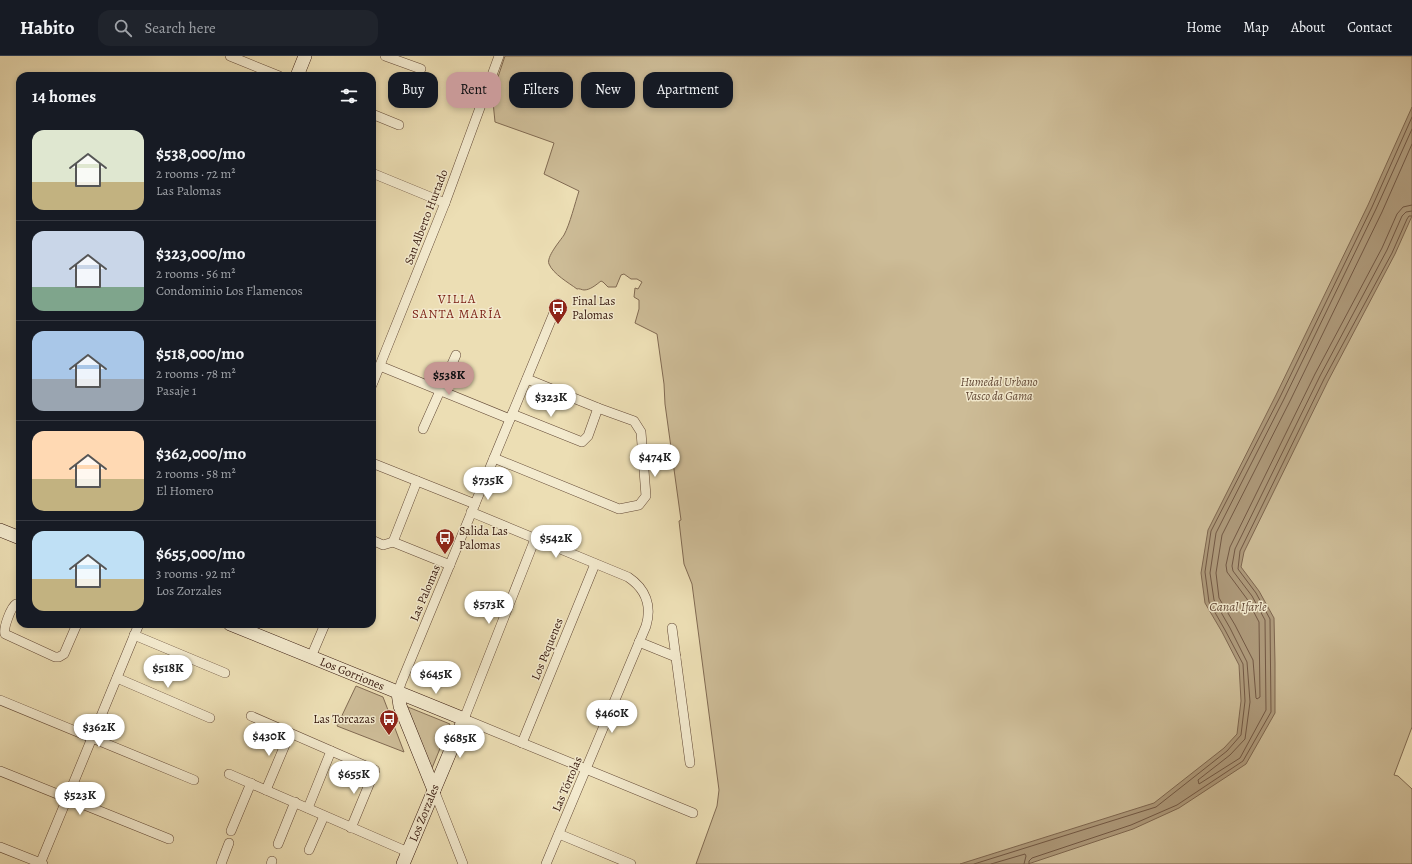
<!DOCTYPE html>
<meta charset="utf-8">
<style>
:root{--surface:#171b24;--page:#20242c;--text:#f1f3f6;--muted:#9ea1a6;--line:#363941;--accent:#c59692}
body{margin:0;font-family:Alegreya,serif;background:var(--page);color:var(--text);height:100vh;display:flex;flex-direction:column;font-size:15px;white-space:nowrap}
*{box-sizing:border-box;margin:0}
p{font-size:13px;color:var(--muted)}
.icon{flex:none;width:22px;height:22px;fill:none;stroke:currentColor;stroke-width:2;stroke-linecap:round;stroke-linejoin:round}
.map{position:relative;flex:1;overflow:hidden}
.sheet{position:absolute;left:16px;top:16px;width:360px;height:556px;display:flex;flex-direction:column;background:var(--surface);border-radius:12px;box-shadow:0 2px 6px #0003}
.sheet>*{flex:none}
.guide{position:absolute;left:388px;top:16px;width:380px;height:36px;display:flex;gap:8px}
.price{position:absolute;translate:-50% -34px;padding:0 9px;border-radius:14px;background:#fff;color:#222;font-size:13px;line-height:26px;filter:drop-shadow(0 1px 2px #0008)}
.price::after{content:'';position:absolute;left:50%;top:24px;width:12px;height:9px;margin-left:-6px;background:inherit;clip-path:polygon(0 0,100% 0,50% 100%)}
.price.active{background:var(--accent);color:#111}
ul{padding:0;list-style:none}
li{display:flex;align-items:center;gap:12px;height:100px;padding:0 16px}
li+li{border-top:1px solid var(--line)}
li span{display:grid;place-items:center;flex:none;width:112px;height:80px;border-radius:12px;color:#555}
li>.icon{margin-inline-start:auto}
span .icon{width:48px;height:48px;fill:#fffc;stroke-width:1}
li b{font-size:17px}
h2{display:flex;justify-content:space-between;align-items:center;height:48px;padding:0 16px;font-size:17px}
.tag{padding:0 14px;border-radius:12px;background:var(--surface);box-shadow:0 2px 6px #0003;font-size:14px;line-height:36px}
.tag.active{background:var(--accent);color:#111}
header{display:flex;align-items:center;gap:24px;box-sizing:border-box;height:56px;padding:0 20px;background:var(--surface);border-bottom:1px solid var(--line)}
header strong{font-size:19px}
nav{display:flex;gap:22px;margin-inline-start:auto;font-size:14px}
.search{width:280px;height:36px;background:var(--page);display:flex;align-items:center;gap:10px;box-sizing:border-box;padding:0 14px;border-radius:12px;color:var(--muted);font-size:15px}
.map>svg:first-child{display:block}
.green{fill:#cdbc97;stroke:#816a52}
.water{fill:#ae9a7b;stroke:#7e664f}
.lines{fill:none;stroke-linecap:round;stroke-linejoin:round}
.shore{stroke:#725844;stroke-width:1}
.street-casing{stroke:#634936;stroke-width:10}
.secondary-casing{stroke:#35170c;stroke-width:14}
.street{stroke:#f3eace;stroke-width:9}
.secondary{stroke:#f3eace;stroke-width:13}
.labels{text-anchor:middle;stroke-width:3;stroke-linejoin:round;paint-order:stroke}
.street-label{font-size:12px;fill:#35170c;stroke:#f3eace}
.poi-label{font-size:12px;fill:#35170c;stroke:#f3eace;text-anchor:start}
.park-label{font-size:12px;font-style:italic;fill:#634936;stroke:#f3eace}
.neighbourhood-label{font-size:13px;letter-spacing:1px;fill:#7a1f14;stroke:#f3eace}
.water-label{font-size:13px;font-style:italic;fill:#654b38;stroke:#f3eace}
</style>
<header>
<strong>Habito</strong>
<div class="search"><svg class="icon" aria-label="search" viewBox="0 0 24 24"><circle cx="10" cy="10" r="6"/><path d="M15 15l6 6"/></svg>Search here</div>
<nav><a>Home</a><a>Map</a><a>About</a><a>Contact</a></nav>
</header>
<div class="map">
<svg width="1412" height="808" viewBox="0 0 1412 808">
<rect width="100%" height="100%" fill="#ecdeb4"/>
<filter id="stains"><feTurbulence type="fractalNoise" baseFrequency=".005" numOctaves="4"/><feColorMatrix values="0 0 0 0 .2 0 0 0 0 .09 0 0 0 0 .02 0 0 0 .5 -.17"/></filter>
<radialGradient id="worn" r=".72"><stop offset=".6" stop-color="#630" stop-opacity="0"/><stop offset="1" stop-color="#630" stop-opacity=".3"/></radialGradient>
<g class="green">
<path d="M505 0H1412V671L1394 719 1398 720 1412 733V808H696L717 750 719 734 692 528 684 508 679 465 681 464 665 348 664 328 657 278 635 267 639 253V244L634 241 635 232 638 233 642 226 637 223H631L624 218 621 219 616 231H608L603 226 601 225C596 229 590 234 584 234 582 234 579 232 577 233 569 227 553 218 549 208 546 201 560 185 564 179 570 168 575 147 579 135L544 118 554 87 495 66 493 46 490 45Z"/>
<polygon points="356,630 383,641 404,696 337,670"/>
<polygon points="403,649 450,668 430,717"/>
</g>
<polygon class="water" points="1412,51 1412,160 1395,198 1328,325 1244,496 1241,511 1259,535 1274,562 1275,607 1275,657 1246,708 1179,752 1133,773 1028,808 960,808 1154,747 1224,692 1237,678 1241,645 1239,609 1222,576 1205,547 1201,517 1208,474 1276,339 1368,149"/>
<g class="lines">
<g class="shore">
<polyline points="1412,73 1376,153 1284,343 1216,477 1210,517 1214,544 1230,572 1247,606 1250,646 1245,683 1230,699 1198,724 1199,728 1240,702 1266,654 1265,564 1252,540 1233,515 1232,510 1235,493 1320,320 1387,194 1402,160 1406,156 1412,155"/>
<polyline points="1412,88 1382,156 1290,345 1222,479 1216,517 1219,542 1235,569 1253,604 1256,642 1257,643 1260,641 1259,566 1247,543 1227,516 1226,509 1230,491 1315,318 1382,192 1397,158 1403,151 1412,149"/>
<polyline points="974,808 1156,751 1227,695 1241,679 1245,645 1243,608 1225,574 1209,546 1205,516 1211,475 1280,341 1372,151 1412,61"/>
<polyline points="991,808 1025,798 1026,800 1024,808"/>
<polyline points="1029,808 1029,805 1032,802 1131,769 1177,749 1243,705 1271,656 1270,563 1256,537 1238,513 1240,495 1324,323 1392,197 1407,163 1409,160 1412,160"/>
</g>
<defs>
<g id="street">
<polyline points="230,0 279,20"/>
<polyline points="385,0 421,13"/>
<polyline points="372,58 399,69"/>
<polyline points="372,117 445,147"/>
<polyline points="380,310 510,363"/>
<polyline points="372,329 445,147 499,0"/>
<polyline points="512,358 582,386 588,380 598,352"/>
<polyline points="423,373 456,299"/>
<polyline points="494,402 619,453 639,449 646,440 641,376 634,365 598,352 527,323"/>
<polyline points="372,407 475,448"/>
<path d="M471 456 628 521C646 533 652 550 646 570L546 808"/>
<polyline points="535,483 464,663 693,757"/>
<polyline points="372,484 383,489 393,486"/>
<polyline points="393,486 417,425"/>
<polyline points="393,486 450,509"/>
<path d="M20 549 16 548C11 551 3 572 5 578L55 601H59L64 598 77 568"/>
<polyline points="672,572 690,707"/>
<polyline points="134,579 225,617"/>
<polyline points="639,586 676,601"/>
<polyline points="311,601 325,568"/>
<polyline points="117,622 210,662"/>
<polyline points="398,637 401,627 558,247"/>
<polyline points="0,644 194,724"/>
<polyline points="251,660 375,714 351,772"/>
<polyline points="522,687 595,508"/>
<polyline points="0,715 169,783"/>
<polyline points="229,718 408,796"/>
<polyline points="266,734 290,677"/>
<polyline points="434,734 463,808"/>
<polyline points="308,752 331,695"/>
<polyline points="231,775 251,727"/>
<polyline points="559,778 631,808"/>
<polyline points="278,788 295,746"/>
<polyline points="0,791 43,808"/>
<polyline points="309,794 324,760"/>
<polyline points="40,808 139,568"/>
<polyline points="221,808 229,787"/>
<polyline points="271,808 272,805"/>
</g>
<g id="secondary">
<polyline points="297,20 305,0"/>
<polyline points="0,474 20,482"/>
<path id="s1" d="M230 568 464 663 403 808"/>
<polyline points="398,637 400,650 434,734"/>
</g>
</defs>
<use href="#street" class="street-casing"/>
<use href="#secondary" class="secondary-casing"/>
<use href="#street" class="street"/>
<use href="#secondary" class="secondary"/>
</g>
<defs>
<symbol id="bus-pin" viewBox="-11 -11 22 30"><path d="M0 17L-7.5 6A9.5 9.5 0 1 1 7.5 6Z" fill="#8f2418" stroke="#f3eace"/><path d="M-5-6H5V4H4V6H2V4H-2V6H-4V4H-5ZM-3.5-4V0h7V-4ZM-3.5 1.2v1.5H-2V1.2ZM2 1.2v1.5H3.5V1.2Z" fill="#fff"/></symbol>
</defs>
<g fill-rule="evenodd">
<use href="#bus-pin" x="547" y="241" width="22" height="30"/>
<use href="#bus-pin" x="434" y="471" width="22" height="30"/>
<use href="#bus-pin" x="378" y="652" width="22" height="30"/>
</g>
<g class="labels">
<g class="street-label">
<text transform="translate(426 161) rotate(-69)" y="4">San Alberto Hurtado</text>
<text transform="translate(425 537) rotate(-67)" y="4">Las Palomas</text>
<text transform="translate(547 593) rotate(-68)" y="4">Los Pequenes</text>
<text dy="4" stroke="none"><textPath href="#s1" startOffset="132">Los Gorriones</textPath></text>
<text transform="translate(567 728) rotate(-67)" y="4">Las Tórtolas</text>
<text transform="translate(424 757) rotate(-68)" y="4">Los Zorzales</text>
</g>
<g class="poi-label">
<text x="572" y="249">Final Las<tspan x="572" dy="14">Palomas</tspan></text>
<text x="459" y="479">Salida Las<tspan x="459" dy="14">Palomas</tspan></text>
<text x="375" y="667" text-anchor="end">Las Torcazas</text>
</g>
<g class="park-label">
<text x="999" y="330">Humedal Urbano<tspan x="999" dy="14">Vasco da Gama</tspan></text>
</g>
<g class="neighbourhood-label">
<text x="457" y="247">VILLA<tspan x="457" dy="15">SANTA MARÍA</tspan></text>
</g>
<g class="water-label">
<text x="1238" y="555">Canal Ifarle</text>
</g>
</g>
<rect width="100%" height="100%" filter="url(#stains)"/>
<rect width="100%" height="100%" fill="url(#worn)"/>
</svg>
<b class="price active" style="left:449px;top:340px">$538K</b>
<b class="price" style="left:551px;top:362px">$323K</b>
<b class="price" style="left:655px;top:422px">$474K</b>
<b class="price" style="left:488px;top:445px">$735K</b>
<b class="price" style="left:556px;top:503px">$542K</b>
<b class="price" style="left:489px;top:569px">$573K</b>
<b class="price" style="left:168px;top:633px">$518K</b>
<b class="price" style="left:436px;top:639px">$645K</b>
<b class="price" style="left:612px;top:678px">$460K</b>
<b class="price" style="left:99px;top:692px">$362K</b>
<b class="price" style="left:269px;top:701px">$430K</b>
<b class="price" style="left:460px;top:703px">$685K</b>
<b class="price" style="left:354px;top:739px">$655K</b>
<b class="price" style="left:80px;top:760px">$523K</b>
<div class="guide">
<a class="tag">Buy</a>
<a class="tag active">Rent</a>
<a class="tag">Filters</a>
<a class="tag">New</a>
<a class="tag">Apartment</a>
</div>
<section class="sheet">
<h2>14 homes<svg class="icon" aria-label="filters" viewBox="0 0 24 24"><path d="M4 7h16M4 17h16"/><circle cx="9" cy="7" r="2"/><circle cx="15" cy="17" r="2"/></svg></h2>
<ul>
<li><span style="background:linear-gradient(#dfe7d0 65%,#c2b280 0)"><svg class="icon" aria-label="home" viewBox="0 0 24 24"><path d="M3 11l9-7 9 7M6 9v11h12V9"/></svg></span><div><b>$538,000/mo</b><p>2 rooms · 72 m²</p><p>Las Palomas</p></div></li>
<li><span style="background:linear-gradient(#c9d6e8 70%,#7fa58c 0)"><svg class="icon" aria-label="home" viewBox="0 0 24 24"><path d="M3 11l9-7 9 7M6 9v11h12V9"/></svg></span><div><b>$323,000/mo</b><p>2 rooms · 56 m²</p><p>Condominio Los Flamencos</p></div></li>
<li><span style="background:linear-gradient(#a9c7e8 60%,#9aa5b1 0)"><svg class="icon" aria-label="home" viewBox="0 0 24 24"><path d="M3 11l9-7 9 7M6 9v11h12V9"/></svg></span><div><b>$518,000/mo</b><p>2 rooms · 78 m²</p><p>Pasaje 1</p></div></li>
<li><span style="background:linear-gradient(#ffd9b3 60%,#c2b280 0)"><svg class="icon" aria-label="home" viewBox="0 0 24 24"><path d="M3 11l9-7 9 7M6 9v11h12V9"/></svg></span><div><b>$362,000/mo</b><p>2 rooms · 58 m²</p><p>El Homero</p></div></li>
<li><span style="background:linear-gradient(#bfe0f5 60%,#c2b280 0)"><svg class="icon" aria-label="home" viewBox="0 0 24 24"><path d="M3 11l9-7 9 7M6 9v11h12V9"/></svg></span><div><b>$655,000/mo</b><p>3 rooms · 92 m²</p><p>Los Zorzales</p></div></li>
</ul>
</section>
</div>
